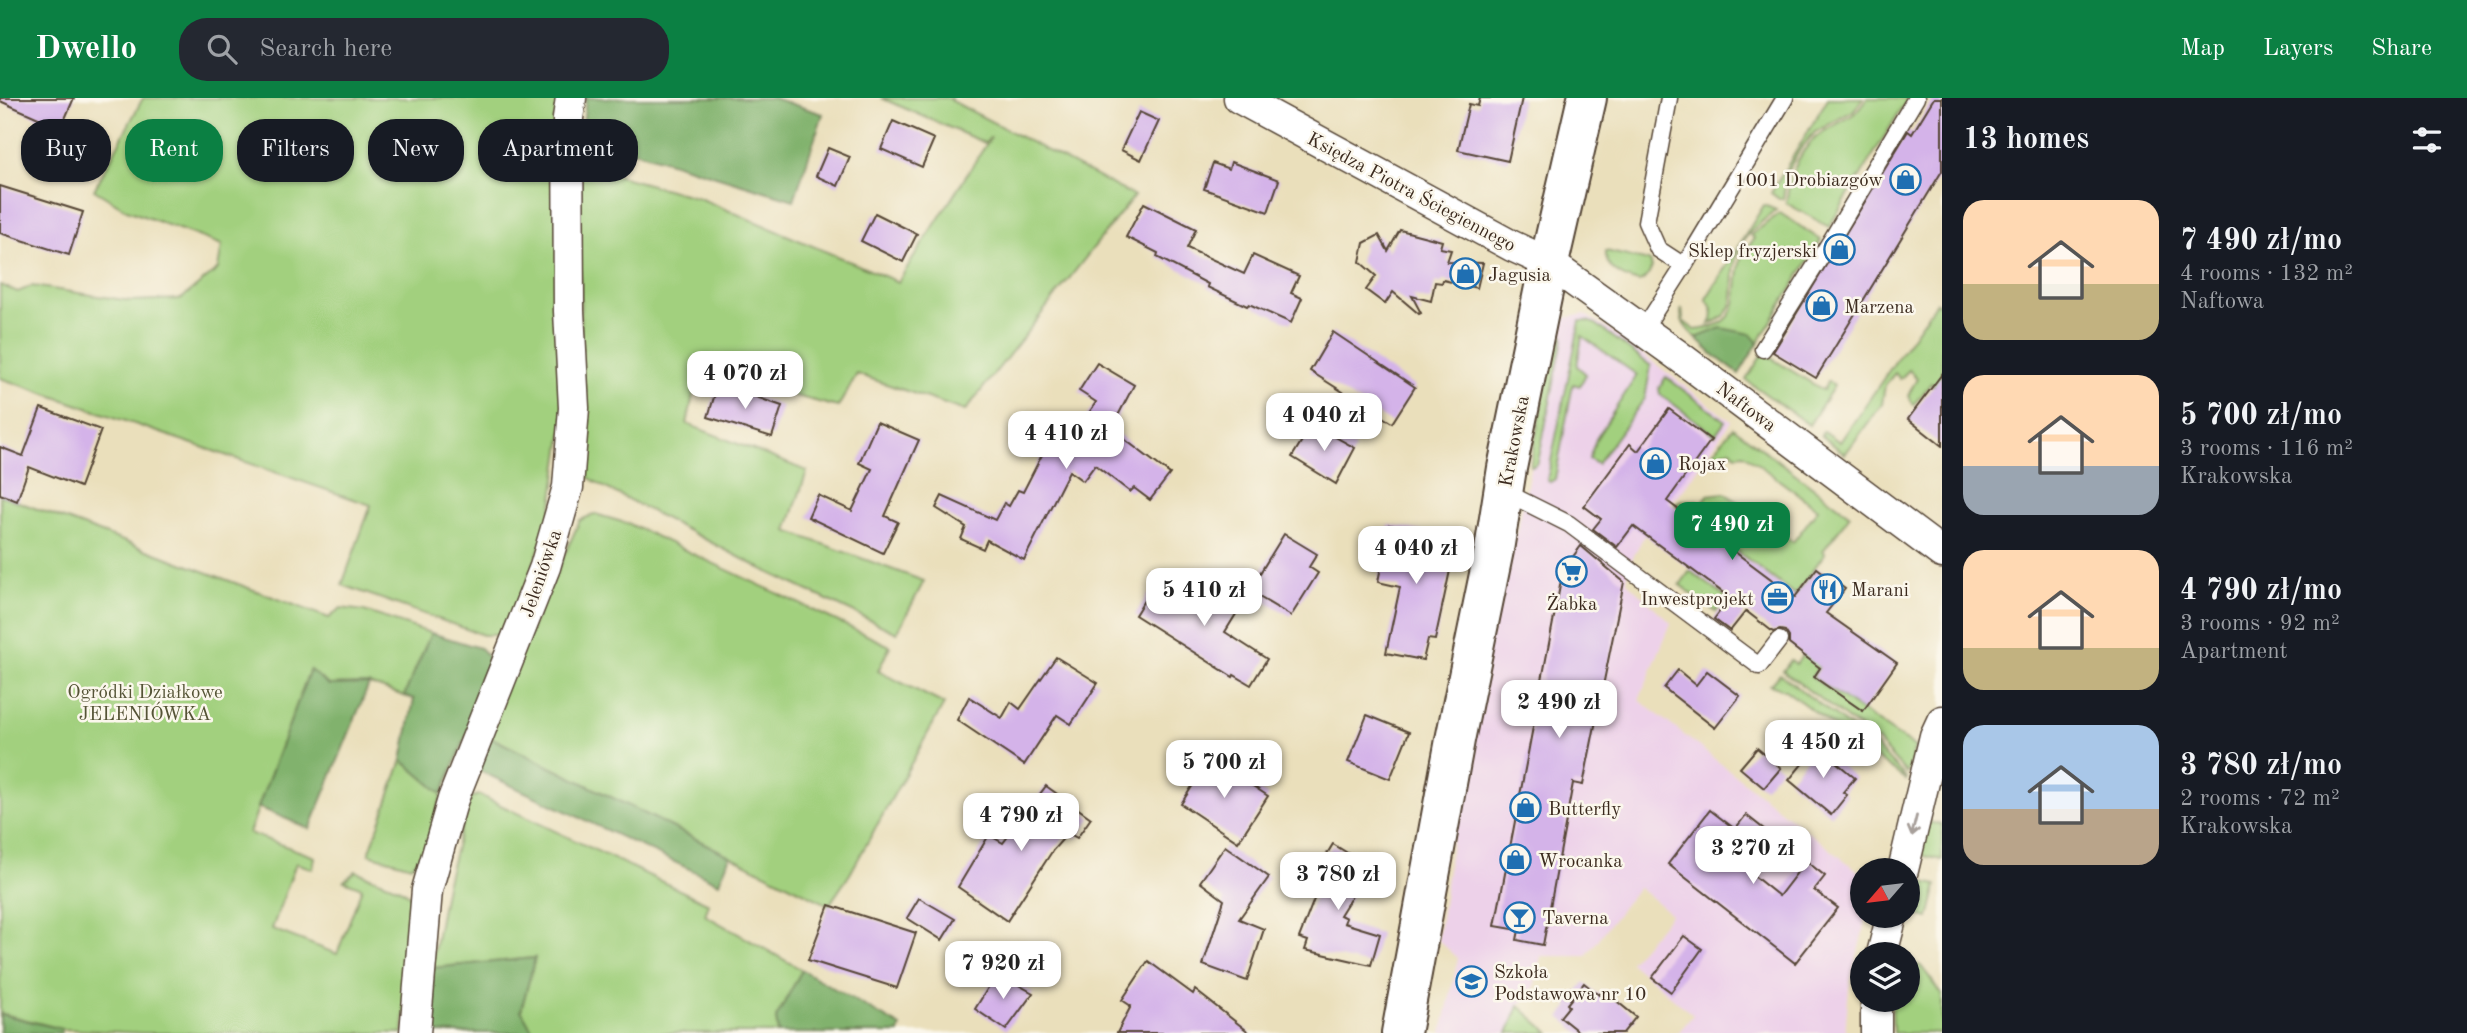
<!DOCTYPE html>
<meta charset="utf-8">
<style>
:root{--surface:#171b24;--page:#242831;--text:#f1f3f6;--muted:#9ea1a6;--accent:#0b8043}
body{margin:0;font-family:"Old Standard TT",serif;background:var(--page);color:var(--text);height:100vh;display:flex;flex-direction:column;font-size:26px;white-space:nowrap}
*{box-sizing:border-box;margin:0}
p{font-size:23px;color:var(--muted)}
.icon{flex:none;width:38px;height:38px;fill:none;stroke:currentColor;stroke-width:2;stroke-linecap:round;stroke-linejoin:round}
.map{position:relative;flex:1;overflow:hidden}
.side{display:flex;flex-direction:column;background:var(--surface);width:525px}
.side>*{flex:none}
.top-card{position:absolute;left:21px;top:21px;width:665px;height:63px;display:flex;gap:14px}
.needle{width:46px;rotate:242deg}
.controls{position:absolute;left:1850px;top:760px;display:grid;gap:14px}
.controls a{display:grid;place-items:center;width:70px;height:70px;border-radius:50%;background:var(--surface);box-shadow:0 2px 5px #0004;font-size:35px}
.price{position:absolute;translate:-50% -60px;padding:0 16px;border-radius:14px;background:#fff;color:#222;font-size:23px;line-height:46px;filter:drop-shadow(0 2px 4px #0008)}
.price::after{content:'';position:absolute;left:50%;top:42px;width:21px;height:16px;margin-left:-10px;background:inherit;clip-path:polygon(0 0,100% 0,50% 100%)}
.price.current{background:var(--accent);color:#fff}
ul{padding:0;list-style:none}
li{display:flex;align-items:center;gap:21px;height:175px;padding:0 21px}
li span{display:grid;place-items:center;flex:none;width:196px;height:140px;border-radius:21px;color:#555}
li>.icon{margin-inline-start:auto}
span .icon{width:84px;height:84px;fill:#fffc;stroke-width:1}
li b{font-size:30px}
h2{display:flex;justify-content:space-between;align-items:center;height:84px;padding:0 21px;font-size:30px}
.pill{padding:0 24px;border-radius:28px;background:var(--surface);box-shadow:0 2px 5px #0004;font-size:24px;line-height:63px}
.pill.current{background:var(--accent);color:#fff}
header{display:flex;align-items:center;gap:42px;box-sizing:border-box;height:98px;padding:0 35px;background:var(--accent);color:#fff}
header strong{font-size:33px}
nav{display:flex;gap:38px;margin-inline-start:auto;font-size:24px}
.search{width:490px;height:63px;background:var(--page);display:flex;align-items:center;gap:18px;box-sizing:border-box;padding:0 24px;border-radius:28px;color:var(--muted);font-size:26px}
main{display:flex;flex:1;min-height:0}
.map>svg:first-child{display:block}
.built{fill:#edd1e9}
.green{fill:#a2d07e;stroke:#6e7d4e;stroke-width:2}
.forest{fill:#81b26d;stroke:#5e6e46;stroke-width:2}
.building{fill:#d4b3e9}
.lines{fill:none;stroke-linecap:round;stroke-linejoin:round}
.lane-casing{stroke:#554536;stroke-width:19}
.street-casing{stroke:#554536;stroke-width:33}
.secondary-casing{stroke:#554536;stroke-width:42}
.lane{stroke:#fff;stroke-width:16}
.street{stroke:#fff;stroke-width:30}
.secondary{stroke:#fff;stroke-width:38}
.oneway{stroke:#a79f9a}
.labels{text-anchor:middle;stroke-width:5;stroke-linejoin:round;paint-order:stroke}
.poi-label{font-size:19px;fill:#3b2a1e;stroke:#fbf7ec;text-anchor:start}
.street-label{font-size:19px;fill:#3b2a1e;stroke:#fbf7ec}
.park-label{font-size:19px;fill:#555436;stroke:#fbf7ec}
</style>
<header>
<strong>Dwello</strong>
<div class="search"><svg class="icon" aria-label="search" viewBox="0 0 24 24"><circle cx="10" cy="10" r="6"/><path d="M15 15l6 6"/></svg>Search here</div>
<nav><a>Map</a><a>Layers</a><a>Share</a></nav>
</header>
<main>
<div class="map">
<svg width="1942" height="935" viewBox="0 0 1942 935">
<rect width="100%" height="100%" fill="#fbf7ec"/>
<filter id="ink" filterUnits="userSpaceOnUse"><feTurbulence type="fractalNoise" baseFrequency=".0143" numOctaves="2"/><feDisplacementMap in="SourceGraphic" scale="14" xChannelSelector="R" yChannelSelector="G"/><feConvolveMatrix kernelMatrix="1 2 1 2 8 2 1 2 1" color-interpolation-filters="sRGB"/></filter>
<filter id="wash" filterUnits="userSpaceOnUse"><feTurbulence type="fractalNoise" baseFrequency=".00686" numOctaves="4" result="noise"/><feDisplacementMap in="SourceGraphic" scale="28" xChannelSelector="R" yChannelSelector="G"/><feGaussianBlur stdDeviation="1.57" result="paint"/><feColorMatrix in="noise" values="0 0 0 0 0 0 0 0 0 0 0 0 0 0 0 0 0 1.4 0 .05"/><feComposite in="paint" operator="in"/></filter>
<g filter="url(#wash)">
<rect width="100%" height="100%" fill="#eadfbb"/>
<polygon class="built" points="1584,216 1612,233 1731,323 1684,391 1651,424 1628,469 1627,484 1671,525 1639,602 1862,776 1862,817 1867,817 1849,889 1845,935 1678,935 1693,917 1630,864 1671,816 1638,789 1586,858 1541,858 1533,893 1519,908 1550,935 1442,935 1458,860 1438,842 1468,633 1524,403 1556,235 1561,221"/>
<g class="green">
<polygon points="143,0 562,0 567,304 550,421 513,523 499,537 483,537 342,487 371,407 0,280 0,187 18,194 32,188 131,203 181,201 218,171 222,147 127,112 94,92"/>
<polygon points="881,0 951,0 950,2 1134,98 965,313 857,276 838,309 698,273 687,326 807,373 787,433 924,483 897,535 768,474 604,389 588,379 582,369 579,67 699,100 898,184 991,39 985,45"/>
<polygon points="1828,0 1864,0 1853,13 1815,34 1801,50 1787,74 1783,101 1779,101 1771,95"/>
<path d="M1868 0H1908L1829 129 1786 105C1790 75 1800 46 1829 30 1848 20 1855 18 1868 0Z"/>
<path d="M1764 107 1776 112C1761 125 1747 133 1739 151 1725 181 1748 212 1710 226 1716 216 1712 208 1706 201Z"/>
<path d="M1780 115 1821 142 1758 245 1721 230 1696 240C1687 231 1678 223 1682 210L1683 223 1695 232C1752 227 1729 190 1744 149L1748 150 1754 140 1751 137Z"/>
<path d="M1606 153 1649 163 1652 169C1649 176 1647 182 1639 184 1623 180 1604 171 1606 153Z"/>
<polygon points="1936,204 1942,207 1942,293 1931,285 1914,307 1908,298 1917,280 1909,272 1900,281 1895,275 1885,287 1882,306 1845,356 1821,337 1824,333 1840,344"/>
<polygon points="1580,223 1587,223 1596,226 1651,268 1645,300 1597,366 1589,361 1596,341 1637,277 1582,238 1577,268 1586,276 1580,288 1573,286 1555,381 1550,384 1547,382"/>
<polygon points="1556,235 1563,237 1563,240 1538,364 1534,368 1530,368"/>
<polygon points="1763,255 1823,292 1828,283 1834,288 1809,327 1746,282"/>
<polygon points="1666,279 1725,323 1715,337 1660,296 1659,290"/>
<path d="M1733 329 1850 417 1823 453 1825 455 1795 497 1675 406C1684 400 1693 402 1702 404L1708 397 1725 395 1793 444 1818 411 1744 356 1736 357 1731 351 1719 355 1721 366 1710 359Z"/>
<path d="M0 397 329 520 341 510 364 513 431 535 404 598 369 586 329 587 309 573 249 735 315 759 313 771 296 765 272 831 337 856 362 790 344 783 356 773C376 783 399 786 416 802L403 935H141L62 931 0 915Z"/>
<polygon points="595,416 629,426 890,548 878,573 944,606 850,776 829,807 484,636 580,422"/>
<polygon points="1690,473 1727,500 1716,514 1680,487"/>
<polygon points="1827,525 1830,551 1812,579 1915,649 1907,676 1878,644 1783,573 1791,562 1796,566"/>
<polygon points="1780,576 1876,649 1906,680 1906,682 1785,592 1770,587"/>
<polygon points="402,662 442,696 424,756 411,768 369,756"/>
<polygon points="479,697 709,806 705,817 802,872 776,920 778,935 534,935 521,913 535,860 431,870 446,787 469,700"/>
<polygon points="1929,724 1942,727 1942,762 1920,757"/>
<polygon points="1915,782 1937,787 1929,820 1908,815"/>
<polygon points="1908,864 1921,868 1942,896 1942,935 1893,935 1892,901 1908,901"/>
<polygon points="1519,908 1550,935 1508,935"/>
</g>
<g class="forest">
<polygon points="586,0 773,0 823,16 794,102 582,37"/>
<polygon points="1721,230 1751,236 1758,245 1739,276 1715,258 1696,240"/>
<polygon points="431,535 480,550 496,568 442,696 402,662 414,601 404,598"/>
<polygon points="310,572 329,587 369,586 310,731 258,709"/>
<polygon points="484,636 730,758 719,785 478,672"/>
<polygon points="535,860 521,912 534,935 428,935 431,870"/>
<polygon points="802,872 901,929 899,935 778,935 776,920"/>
<polygon points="0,916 62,931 62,935 0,935"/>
</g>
<g id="blocks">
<g class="building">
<polygon points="0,0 74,0 61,30 0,3"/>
<polygon points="1480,0 1522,0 1508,63 1458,52 1469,6 1478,8"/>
<polygon points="1934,0 1942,0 1942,73 1816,280 1773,254 1908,33 1912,36"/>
<polygon points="1139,14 1159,23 1141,62 1121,52"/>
<polygon points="893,23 934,41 922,69 881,51"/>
<polygon points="828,50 850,59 838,88 816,78"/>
<polygon points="1231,64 1279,82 1268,114 1204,91 1213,65 1229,71"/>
<polygon points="0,88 83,114 69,157 0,135"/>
<polygon points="1144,105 1196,131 1187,150 1244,176 1253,157 1299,178 1291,195 1302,200 1291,225 1249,206 1247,208 1207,189 1208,186 1157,159 1158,155 1126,139"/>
<polygon points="875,115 917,136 903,164 861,143"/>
<polygon points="1400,132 1442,143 1440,150 1451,152 1447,164 1483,165 1477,190 1443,182 1442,185 1435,184 1431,203 1412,198 1421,215 1419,216 1393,194 1385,206 1366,192 1376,178 1360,164 1364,145 1379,137 1388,153"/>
<polygon points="1333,234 1415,289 1392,325 1310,273"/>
<polygon points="1097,265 1134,287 1111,331 1170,376 1150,402 1134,390 1130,394 1095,367 1083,383 1069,373 1024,462 987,442 983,451 961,441 966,429 936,410 942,398 995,422 1004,405 1009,408 1018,392 1023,394 1043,355 1041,354 1056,331 1072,341 1096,304 1079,293"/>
<polygon points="1942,276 1942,348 1908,321"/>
<polygon points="718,286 782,308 772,339 708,319"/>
<polygon points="41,310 101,332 80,389 29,369 17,403 0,396 0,349 23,358"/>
<polygon points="1669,311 1711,342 1667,403 1795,499 1817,470 1845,491 1826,515 1897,565 1863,613 1814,579 1820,570 1789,546 1789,539 1785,533 1780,532 1773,534 1746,513 1730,533 1714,521 1730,500 1633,428 1617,449 1593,431 1601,421 1584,408 1630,346 1638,353"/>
<polygon points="877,324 919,342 885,418 898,424 883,455 808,419 818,397 852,413 872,371 859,365"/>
<polygon points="1312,326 1355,350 1336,386 1292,359"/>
<polygon points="1389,427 1457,440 1435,542 1428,541 1423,562 1386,555 1400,489 1378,484"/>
<polygon points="1284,436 1317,456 1309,469 1318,475 1291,518 1249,493"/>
<polygon points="1581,448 1624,484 1583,687 1573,685 1543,847 1517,842 1519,832 1495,828 1563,472"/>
<polygon points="1192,477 1241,508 1225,534 1267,561 1251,587 1234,577 1233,579 1135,517 1148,496 1171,510"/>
<polygon points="1056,559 1098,585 1071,626 1057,617 1024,667 957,622 969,599 1002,620 1011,604 1020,611"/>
<polygon points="1678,572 1696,587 1707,573 1740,598 1715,630 1664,590"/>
<polygon points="1367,617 1409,634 1390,681 1348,664"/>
<polygon points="1817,648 1855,680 1843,694 1847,697 1831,717 1789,682"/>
<polygon points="1757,650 1781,670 1764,690 1740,670"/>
<polygon points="1210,660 1268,698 1238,744 1181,706"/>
<polygon points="1046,688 1091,720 1077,740 1068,735 1053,752 1007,823 958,789 989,737 1003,745"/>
<polygon points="1710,712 1735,731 1746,717 1765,732 1739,766 1779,798 1806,763 1825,778 1814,792 1838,810 1795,865 1668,766"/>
<polygon points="1333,746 1370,769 1340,817 1346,820 1344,825 1380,836 1371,867 1305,852 1308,843 1299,840 1325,773 1319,769"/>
<polygon points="1225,748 1269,779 1239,821 1264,831 1247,883 1203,867 1224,802 1200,784"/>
<polygon points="919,800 955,821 942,842 907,820"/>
<polygon points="829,807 916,835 897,890 808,862"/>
<polygon points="1684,838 1702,851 1671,894 1652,880"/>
<polygon points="1148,863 1193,896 1195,892 1250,935 1117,935 1131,908 1122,902"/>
<polygon points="997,875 1033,895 1006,932 975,911"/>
<polygon points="1584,885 1599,897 1603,892 1636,919 1623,935 1580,935 1560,919 1569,908 1567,906"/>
</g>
</g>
</g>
<g filter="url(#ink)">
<use href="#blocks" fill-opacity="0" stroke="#554536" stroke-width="2"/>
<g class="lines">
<defs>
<g id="lane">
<polyline points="1669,0 1646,124 1658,151 1684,168 1785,0"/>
<polyline points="1643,232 1684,168"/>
<polyline points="1763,251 1832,141 1916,0"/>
<polyline points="1503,393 1569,426 1759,568 1779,542"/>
</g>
<g id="street">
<polyline points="1239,0 1512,148 1549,165 1676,256 1942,455"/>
<polyline points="1903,772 1935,638 1942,623"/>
<polyline points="1882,856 1892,817"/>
<polyline points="415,935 427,792 453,701 545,469 568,389 574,310 569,213 568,20 571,0"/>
<polyline points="1876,935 1876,901"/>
</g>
<polyline id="secondary" points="1401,935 1455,642 1494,452 1507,370 1549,165 1587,0"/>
</defs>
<use href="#lane" class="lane-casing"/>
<use href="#street" class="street-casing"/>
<use href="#secondary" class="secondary-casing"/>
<use href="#lane" class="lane"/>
<use href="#street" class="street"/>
<use href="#secondary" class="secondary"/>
</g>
<defs><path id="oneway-shaft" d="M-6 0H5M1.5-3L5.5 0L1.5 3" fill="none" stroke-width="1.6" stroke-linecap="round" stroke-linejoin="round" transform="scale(1.75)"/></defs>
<use class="oneway" href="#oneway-shaft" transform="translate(1914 728) rotate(104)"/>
</g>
<defs>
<symbol id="shop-ring" viewBox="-11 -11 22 22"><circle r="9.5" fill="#fbf7ec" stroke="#1f6fb2" stroke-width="1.5"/><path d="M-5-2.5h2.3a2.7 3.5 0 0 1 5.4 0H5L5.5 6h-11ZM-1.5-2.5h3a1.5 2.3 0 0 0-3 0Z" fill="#1f6fb2"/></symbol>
<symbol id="supermarket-ring" viewBox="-11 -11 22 22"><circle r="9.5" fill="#fbf7ec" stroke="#1f6fb2" stroke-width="1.5"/><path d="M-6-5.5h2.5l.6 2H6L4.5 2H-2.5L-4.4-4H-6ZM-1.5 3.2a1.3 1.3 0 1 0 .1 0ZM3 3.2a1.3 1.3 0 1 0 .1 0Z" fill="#1f6fb2"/></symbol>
<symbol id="restaurant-ring" viewBox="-11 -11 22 22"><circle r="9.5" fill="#fbf7ec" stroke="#1f6fb2" stroke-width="1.5"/><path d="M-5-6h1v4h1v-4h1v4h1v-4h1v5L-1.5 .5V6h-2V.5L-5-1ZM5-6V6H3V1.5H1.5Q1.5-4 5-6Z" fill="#1f6fb2"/></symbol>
<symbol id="office-ring" viewBox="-11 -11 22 22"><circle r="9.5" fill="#fbf7ec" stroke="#1f6fb2" stroke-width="1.5"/><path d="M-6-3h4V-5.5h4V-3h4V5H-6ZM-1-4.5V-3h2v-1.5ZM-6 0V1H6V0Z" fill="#1f6fb2"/></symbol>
<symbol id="bar-ring" viewBox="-11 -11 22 22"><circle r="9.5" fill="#fbf7ec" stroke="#1f6fb2" stroke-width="1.5"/><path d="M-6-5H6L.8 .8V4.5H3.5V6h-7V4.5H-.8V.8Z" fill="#1f6fb2"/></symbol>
<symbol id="school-ring" viewBox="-11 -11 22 22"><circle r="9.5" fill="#fbf7ec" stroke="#1f6fb2" stroke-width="1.5"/><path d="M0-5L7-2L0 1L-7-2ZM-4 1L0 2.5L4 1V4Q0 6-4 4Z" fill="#1f6fb2"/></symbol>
</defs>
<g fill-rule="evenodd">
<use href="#shop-ring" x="1888" y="64" width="35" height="35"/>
<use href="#shop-ring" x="1822" y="134" width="35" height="35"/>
<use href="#shop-ring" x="1448" y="158" width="35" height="35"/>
<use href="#shop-ring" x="1804" y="190" width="35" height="35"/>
<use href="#shop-ring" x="1638" y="348" width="35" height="35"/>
<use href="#supermarket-ring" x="1554" y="456" width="35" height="35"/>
<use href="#restaurant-ring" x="1810" y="474" width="35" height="35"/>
<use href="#office-ring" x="1760" y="482" width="35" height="35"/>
<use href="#shop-ring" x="1508" y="692" width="35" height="35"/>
<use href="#shop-ring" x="1498" y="744" width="35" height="35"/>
<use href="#bar-ring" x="1502" y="802" width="35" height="35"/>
<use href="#school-ring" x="1454" y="866" width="35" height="35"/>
</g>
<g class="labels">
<g class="poi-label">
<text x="1883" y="88" text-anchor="end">1001 Drobiazgów</text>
<text x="1817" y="159" text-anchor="end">Sklep fryzjerski</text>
<text x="1488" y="183">Jagusia</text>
<text x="1844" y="215">Marzena</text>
<text x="1678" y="372">Rojax</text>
<text x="1851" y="498">Marani</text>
<text x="1754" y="507" text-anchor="end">Inwestprojekt</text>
<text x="1572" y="512" text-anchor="middle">Żabka</text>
<text x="1548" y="717">Butterfly</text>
<text x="1538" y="769">Wrocanka</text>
<text x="1542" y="826">Taverna</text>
<text x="1494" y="880">Szkoła<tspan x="1494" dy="22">Podstawowa nr 10</tspan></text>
</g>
<g class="street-label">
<text transform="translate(1412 93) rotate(28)" y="7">Księdza Piotra Ściegiennego</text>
<text transform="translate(1747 308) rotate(37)" y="7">Naftowa</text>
<text transform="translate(1513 343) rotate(-79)" y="7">Krakowska</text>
<text transform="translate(540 475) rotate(-71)" y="7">Jeleniówka</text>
</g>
<g class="park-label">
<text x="145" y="600">Ogródki Działkowe<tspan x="145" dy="22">JELENIÓWKA</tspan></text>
</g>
</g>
</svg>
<div class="controls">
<a><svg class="needle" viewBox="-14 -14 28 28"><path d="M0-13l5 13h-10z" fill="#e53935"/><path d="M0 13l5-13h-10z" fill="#9ea1a6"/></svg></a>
<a><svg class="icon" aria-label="layers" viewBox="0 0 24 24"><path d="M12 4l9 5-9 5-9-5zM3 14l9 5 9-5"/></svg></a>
</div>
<b class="price" style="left:745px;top:313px">4 070 zł</b>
<b class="price" style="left:1324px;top:355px">4 040 zł</b>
<b class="price" style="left:1066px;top:373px">4 410 zł</b>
<b class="price current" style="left:1732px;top:464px">7 490 zł</b>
<b class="price" style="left:1416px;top:488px">4 040 zł</b>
<b class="price" style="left:1204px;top:530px">5 410 zł</b>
<b class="price" style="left:1559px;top:642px">2 490 zł</b>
<b class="price" style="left:1823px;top:682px">4 450 zł</b>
<b class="price" style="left:1224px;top:702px">5 700 zł</b>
<b class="price" style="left:1021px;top:755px">4 790 zł</b>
<b class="price" style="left:1753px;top:788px">3 270 zł</b>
<b class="price" style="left:1338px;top:814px">3 780 zł</b>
<b class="price" style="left:1003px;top:903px">7 920 zł</b>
<div class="top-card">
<a class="pill">Buy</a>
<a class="pill current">Rent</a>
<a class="pill">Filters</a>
<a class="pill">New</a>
<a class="pill">Apartment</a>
</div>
</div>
<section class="side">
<h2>13 homes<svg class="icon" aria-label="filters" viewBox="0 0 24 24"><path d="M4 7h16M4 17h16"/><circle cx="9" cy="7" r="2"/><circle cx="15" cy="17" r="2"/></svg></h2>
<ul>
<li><span style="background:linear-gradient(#ffd9b3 60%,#c2b280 0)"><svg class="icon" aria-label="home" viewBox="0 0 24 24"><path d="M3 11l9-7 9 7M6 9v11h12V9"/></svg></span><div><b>7 490 zł/mo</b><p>4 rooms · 132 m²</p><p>Naftowa</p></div></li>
<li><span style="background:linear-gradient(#ffd9b3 65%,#9aa5b1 0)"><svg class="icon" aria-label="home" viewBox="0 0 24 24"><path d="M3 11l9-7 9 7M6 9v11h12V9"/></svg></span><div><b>5 700 zł/mo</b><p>3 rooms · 116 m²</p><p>Krakowska</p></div></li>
<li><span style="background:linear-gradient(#ffd9b3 70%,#c2b280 0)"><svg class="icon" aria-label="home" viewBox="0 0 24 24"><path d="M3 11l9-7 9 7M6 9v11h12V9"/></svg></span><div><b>4 790 zł/mo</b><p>3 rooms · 92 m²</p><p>Apartment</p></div></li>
<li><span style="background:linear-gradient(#a9c7e8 60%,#b9a48a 0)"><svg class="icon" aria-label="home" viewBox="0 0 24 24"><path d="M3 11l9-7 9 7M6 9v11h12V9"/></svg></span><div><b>3 780 zł/mo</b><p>2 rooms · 72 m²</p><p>Krakowska</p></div></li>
</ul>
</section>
</main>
